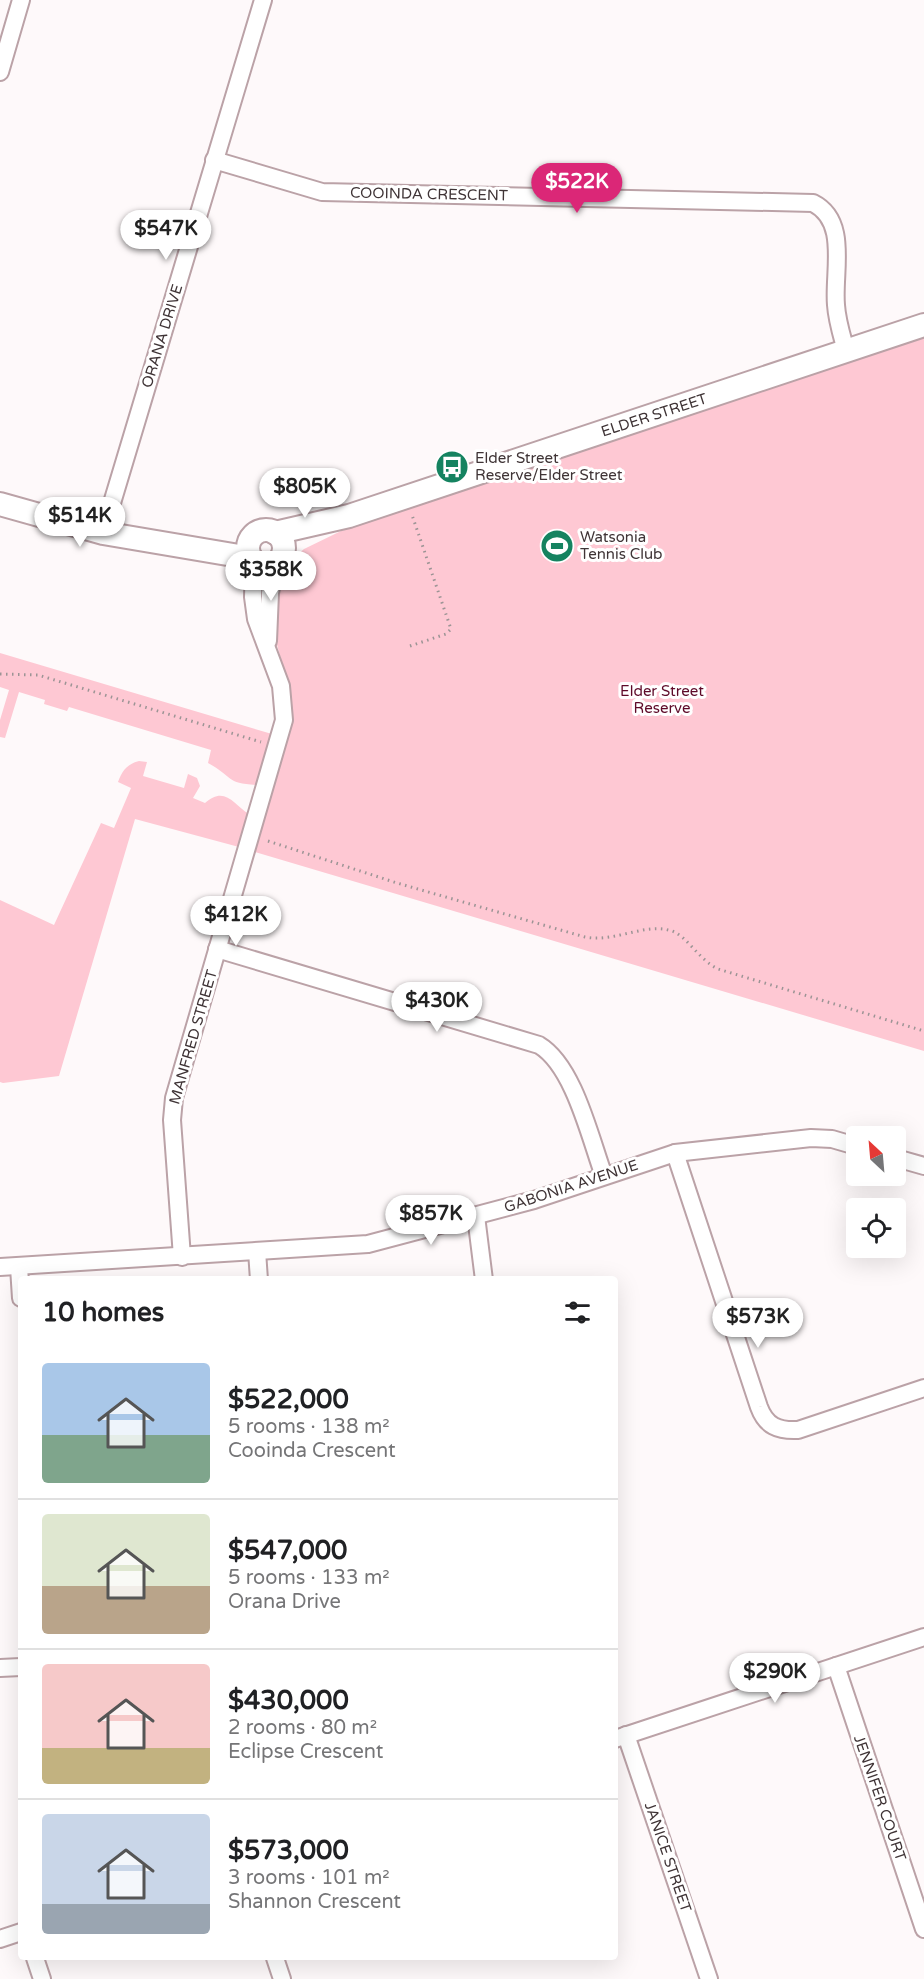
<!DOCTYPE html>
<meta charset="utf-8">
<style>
:root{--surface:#fff;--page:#f2f2f2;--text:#202124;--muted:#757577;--line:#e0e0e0;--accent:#db2777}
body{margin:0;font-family:"Varela Round",sans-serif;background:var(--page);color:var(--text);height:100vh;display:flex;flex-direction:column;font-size:22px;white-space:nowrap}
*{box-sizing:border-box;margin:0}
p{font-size:20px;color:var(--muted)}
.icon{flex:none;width:33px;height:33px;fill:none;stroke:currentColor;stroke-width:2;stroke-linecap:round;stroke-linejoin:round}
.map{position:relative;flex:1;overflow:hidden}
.details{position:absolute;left:18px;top:1276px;width:600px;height:684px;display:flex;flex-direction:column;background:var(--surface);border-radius:6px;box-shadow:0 6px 24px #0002}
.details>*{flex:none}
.needle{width:39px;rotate:334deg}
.buttons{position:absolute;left:846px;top:1126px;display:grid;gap:12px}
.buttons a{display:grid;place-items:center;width:60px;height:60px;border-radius:6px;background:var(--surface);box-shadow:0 6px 24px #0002;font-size:30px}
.price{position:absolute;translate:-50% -51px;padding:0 14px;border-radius:21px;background:#fff;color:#222;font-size:20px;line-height:39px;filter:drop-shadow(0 2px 3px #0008)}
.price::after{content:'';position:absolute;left:50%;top:36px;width:18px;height:14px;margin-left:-9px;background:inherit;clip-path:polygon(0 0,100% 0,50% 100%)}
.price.current{background:var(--accent);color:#fff}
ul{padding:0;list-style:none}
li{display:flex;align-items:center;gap:18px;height:150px;padding:0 24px}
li+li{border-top:2px solid var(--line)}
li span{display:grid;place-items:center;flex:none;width:168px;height:120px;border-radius:6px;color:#555}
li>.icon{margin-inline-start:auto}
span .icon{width:72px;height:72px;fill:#fffc;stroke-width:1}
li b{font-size:26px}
h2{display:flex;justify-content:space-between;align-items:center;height:72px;padding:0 24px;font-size:26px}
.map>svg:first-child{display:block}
.green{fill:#fec8d3}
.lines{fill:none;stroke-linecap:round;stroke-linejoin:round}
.street-casing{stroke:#bba2a7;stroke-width:20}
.secondary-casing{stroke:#bba2a7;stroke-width:26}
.path{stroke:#9c9495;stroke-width:3;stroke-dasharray:1.5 4.5;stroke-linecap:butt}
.street{stroke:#fff;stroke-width:16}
.secondary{stroke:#fff;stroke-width:22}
.labels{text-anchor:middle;stroke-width:6;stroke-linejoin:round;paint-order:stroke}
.street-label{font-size:15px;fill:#3f3436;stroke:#fff}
.poi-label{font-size:15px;fill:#3f3436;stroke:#fff;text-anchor:start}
.park-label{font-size:15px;fill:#5e0a29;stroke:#fff}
</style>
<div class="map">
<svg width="924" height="1979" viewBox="0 0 924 1979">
<rect width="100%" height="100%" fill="#fef9fa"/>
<g class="green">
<polygon points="924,337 924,1051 255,852 292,721 290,692 272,627 283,567 304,549 341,531"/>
<path d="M0 653 272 734 259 785C225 784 234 777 208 763L211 750 69 707 67 711 44 704 45 700 19 692 5 738 0 737V720L9 690 0 687Z"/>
<path d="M139 761 147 762 143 776 184 788 188 774 197 778 200 786 193 798 205 803C225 785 234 805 249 814L239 847 135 819 59 1076 3 1083 0 1082V900L54 925 101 823 114 828 131 788 118 782C122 771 127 764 139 761Z"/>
</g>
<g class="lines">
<defs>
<g id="street">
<polyline points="0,72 21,0"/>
<path d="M214 160 322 192 813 203C849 221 833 272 836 305 837 321 842 336 846 351"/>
<polyline points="103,533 263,0"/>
<polyline points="268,641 270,593 276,563"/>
<path d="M217 949 539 1045C574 1066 590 1138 604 1176"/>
<path d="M675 1153 759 1407C766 1426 778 1431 798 1430L924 1388"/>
<polyline points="896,1158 924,1166"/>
<polyline points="476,1216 484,1280"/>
<polyline points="257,1251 259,1280"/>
<polyline points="182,1257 172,1120 174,1098 284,720 281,686 256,619 253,597 254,562"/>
<polyline points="0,1267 368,1244 534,1200 675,1153 811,1138 832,1139 856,1146"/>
<polyline points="19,1267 21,1298"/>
<polyline points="836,1666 924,1929"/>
<polyline points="0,1668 21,1667"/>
<polyline points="626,1735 709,1979"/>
<polyline points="615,1739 924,1637"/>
<polyline points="0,1939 21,1932"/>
<polyline points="35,1958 42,1979"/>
<polyline points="275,1958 282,1979"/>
</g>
<g id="secondary">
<polyline points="0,504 103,533 251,558"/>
<circle cx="266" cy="548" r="18"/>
<polyline points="275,533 349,516 924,325"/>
</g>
</defs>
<use href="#street" class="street-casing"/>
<use href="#secondary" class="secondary-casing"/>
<g class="path">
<polyline points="410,646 446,634 451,629 412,515"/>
<polyline points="0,674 38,675 261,742"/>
<path d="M268 841 397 883 585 937C615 943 645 922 672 931 688 937 698 959 718 969L924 1031"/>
</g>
<use href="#street" class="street"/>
<use href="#secondary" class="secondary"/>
</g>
<defs>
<symbol id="bus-disc" viewBox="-11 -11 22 22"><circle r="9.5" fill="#158360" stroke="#fff"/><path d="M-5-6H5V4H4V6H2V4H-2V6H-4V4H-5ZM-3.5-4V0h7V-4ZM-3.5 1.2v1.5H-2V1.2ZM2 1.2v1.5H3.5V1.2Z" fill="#fff"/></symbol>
<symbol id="stadium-disc" viewBox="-11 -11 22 22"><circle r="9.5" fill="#158360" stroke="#fff"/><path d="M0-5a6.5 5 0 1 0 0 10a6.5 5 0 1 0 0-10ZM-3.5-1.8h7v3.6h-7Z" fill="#fff"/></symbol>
</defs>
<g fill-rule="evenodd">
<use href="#bus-disc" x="433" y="448" width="38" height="38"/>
<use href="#stadium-disc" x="538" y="527" width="38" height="38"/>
</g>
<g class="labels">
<g class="street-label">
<text transform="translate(429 194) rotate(1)" y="5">COOINDA CRESCENT</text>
<text transform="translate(162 336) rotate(-73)" y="5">ORANA DRIVE</text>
<text transform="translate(654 415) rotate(-18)" y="5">ELDER STREET</text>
<text transform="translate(193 1037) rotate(-74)" y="5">MANFRED STREET</text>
<text transform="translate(571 1186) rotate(-18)" y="5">GABONIA AVENUE</text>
<text transform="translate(880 1798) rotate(71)" y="5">JENNIFER COURT</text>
<text transform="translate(668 1857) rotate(71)" y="5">JANICE STREET</text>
</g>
<g class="poi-label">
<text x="475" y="463">Elder Street<tspan x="475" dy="17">Reserve/Elder Street</tspan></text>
<text x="580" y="542">Watsonia<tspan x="580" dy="17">Tennis Club</tspan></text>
</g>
<g class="park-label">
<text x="662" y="696">Elder Street<tspan x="662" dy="17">Reserve</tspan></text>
</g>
</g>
</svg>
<div class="buttons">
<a><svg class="needle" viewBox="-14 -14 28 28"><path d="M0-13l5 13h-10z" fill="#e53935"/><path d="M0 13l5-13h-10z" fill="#757577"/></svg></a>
<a><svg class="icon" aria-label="locate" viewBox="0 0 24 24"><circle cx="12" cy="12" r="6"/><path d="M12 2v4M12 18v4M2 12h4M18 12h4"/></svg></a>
</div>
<b class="price current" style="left:577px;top:214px">$522K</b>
<b class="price" style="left:166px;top:261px">$547K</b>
<b class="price" style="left:305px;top:519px">$805K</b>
<b class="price" style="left:80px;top:548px">$514K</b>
<b class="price" style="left:271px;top:602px">$358K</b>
<b class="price" style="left:236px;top:947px">$412K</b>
<b class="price" style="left:437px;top:1033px">$430K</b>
<b class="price" style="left:431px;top:1246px">$857K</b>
<b class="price" style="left:758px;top:1349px">$573K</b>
<b class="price" style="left:775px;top:1704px">$290K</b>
<section class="details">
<h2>10 homes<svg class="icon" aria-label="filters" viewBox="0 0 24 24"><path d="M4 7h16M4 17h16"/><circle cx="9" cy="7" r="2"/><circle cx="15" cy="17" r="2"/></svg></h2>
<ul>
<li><span style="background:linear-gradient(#a9c7e8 60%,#7fa58c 0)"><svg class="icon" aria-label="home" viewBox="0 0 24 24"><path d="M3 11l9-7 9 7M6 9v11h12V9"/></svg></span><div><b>$522,000</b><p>5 rooms · 138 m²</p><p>Cooinda Crescent</p></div></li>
<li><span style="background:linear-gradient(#dfe7d0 60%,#b9a48a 0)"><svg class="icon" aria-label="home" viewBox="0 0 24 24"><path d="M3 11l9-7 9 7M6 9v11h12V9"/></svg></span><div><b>$547,000</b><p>5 rooms · 133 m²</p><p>Orana Drive</p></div></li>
<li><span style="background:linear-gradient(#f6c9c9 70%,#c2b280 0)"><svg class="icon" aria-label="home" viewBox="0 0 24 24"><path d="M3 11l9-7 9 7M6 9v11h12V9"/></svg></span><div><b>$430,000</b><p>2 rooms · 80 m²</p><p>Eclipse Crescent</p></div></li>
<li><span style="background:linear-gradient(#c9d6e8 75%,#9aa5b1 0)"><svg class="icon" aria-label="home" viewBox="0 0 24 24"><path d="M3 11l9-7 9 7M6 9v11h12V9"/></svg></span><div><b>$573,000</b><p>3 rooms · 101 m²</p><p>Shannon Crescent</p></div></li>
</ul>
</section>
</div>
